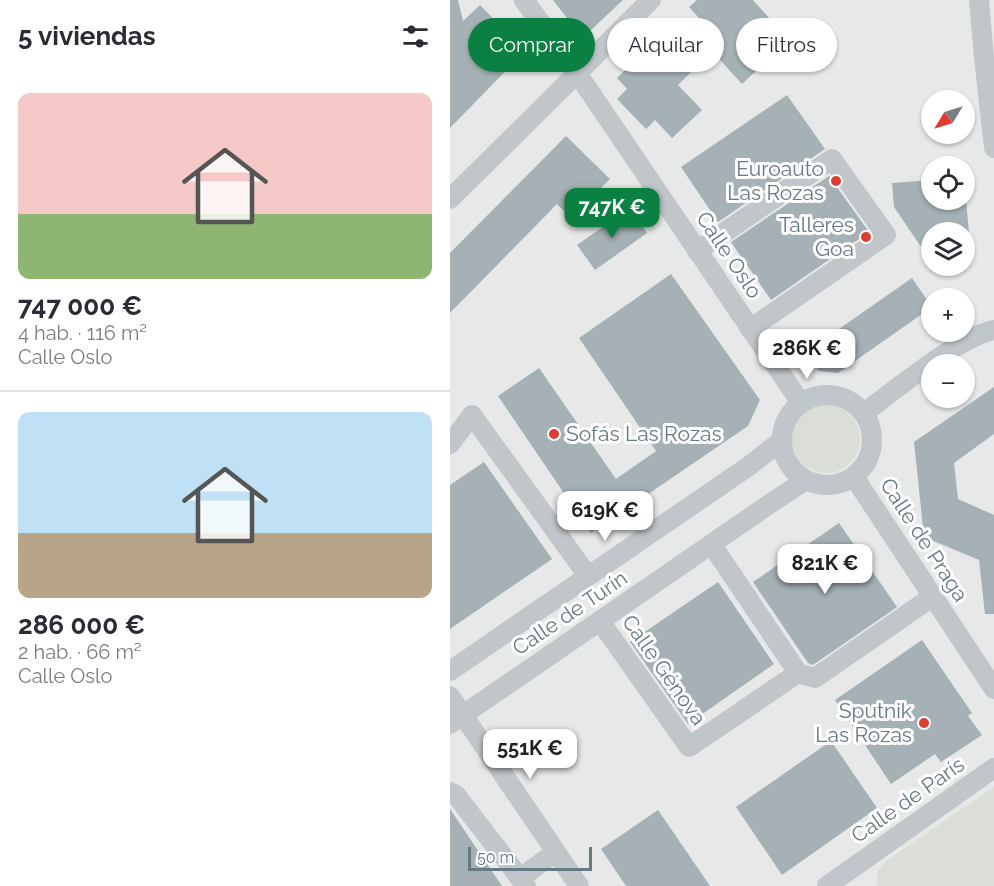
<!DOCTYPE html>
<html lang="es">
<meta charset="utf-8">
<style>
:root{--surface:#fff;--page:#f7f7f7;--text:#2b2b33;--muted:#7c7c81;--line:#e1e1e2;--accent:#0b8043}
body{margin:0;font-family:Raleway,sans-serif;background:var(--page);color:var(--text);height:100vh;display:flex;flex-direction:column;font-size:22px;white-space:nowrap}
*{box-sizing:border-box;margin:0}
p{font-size:20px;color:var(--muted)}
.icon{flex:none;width:33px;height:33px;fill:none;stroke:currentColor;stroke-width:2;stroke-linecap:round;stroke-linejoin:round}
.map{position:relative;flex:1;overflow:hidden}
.side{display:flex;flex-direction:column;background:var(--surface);width:450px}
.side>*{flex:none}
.banner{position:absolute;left:18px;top:18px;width:435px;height:54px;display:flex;gap:12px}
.needle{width:39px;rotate:232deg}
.fabs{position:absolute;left:471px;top:90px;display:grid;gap:12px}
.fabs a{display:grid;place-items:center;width:54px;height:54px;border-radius:50%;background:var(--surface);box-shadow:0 2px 4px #0004;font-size:30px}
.scale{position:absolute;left:18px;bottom:15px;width:124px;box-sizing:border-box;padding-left:6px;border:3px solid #657a81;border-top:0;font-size:16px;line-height:21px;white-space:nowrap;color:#657a81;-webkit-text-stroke:4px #fff;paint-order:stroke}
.price{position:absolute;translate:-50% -51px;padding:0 14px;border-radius:12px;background:#fff;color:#222;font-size:20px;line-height:39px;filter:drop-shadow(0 2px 3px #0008)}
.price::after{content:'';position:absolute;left:50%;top:36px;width:18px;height:14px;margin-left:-9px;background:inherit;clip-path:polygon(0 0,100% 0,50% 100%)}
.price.current{background:var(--accent);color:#fff}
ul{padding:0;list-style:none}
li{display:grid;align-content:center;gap:12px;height:318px;padding:0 18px}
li+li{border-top:2px solid var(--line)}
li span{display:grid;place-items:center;height:186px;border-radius:12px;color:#555}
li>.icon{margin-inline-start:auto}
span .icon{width:108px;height:108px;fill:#fffc;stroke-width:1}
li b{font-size:26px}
h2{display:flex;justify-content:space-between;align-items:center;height:72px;padding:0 18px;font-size:26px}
.chip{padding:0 21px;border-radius:27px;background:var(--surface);box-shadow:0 2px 4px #0004;font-size:21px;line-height:54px}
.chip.current{background:var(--accent);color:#fff}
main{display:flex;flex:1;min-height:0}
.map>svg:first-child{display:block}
.built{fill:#e7e9e8;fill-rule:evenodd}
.green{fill:#daded6}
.building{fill:#a5b1b4}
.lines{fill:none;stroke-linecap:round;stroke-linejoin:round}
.minor{stroke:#c0c6c9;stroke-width:20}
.poi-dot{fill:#df3c32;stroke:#fff;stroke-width:2}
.labels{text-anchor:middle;stroke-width:6;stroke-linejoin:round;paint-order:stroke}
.poi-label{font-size:21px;fill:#657a81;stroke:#fff;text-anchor:end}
.street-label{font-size:21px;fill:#657a81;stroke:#fff}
</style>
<main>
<section class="side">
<h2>5 viviendas<svg class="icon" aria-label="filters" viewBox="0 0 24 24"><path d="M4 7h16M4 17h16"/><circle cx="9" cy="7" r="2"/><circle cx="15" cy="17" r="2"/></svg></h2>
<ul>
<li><span style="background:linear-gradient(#f6c9c9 65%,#8fb573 0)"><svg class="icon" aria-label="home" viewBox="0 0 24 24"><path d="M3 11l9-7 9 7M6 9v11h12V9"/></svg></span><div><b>747 000 €</b><p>4 hab. · 116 m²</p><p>Calle Oslo</p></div></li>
<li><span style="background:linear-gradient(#bfe0f5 65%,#b9a48a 0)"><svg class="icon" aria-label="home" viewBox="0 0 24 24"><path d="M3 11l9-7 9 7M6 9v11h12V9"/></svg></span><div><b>286 000 €</b><p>2 hab. · 66 m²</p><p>Calle Oslo</p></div></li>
</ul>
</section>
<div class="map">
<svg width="544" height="886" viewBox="0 0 544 886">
<rect width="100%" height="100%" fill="#f9f9f7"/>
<path class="built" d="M0 0H544V886H0ZM482 100H514V134H482ZM482 166H514V200H482ZM482 232H514V266H482ZM482 298H514V332H482ZM482 364H514V398H482Z"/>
<g class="green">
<circle cx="376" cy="439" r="34"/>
<polygon points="544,787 544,886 427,886 428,871 436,861"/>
</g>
<g class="building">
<polygon points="0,0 8,0 13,21 30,5 75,51 0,128"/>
<polygon points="103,0 173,0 140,31 130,35"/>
<polygon points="247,0 303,0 339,40 292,84 262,51 228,85 252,110 222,138 205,120 196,129 167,99 177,89 167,78 205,41 215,51 240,27 249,18 239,7"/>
<polygon points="337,95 375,149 268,222 231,167"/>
<polygon points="116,136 160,179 121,218 107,204 0,313 0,253"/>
<polygon points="379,176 419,232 321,300 281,242"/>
<polygon points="482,180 482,200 516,200 519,232 482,232 482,263 444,207 442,183"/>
<polygon points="180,208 197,233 145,270 127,245"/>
<polygon points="221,274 310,400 298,426 141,533 48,396 89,368 166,479 206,451 129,338"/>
<polygon points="462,278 482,307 388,373 369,371 356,352"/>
<polygon points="544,387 544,434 504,463 508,499 544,515 544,614 535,614 529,560 474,537 464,442"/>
<polygon points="34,462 102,559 0,629 0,485"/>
<polygon points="389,523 447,607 363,665 358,663 303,582"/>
<polygon points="268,582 324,664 238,724 180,642"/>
<polygon points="472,640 522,713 518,716 532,735 491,762 485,754 441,784 385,700"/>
<polygon points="381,741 427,808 332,875 286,807"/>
<polygon points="0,809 52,886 0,886"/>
<polygon points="208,810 260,886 176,886 151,849"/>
</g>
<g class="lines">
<g class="minor">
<polyline points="74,0 127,73 351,403"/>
<polyline points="529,0 534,58 544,148"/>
<polyline points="0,199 201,0"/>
<polyline points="247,251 382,159 436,235 300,329"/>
<circle cx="377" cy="440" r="45"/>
<path d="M414 413C445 390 509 337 544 330"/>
<polyline points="0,444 22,415 138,576"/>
<polyline points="404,477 544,689"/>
<polyline points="262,545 348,673"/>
<polyline points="150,621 239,747 348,673 365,678 482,597"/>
<polyline points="0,671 299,466 332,440"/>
<polyline points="0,696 129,886"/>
<polyline points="0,724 321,503 356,480"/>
<polyline points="0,792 6,795 76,886"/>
<polyline points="70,878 106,852"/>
<polyline points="377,886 544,768"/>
</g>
</g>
<g class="poi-dot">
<circle cx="386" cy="181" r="6"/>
<circle cx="416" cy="237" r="6"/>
<circle cx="104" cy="434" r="6"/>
<circle cx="474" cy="723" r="6"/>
</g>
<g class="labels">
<g class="poi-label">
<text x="374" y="176">Euroauto<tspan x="374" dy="24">Las Rozas</tspan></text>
<text x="404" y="232">Talleres<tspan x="404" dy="24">Goa</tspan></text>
<text x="116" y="441" text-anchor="start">Sofás Las Rozas</text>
<text x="462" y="718">Sputnik<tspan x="462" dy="24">Las Rozas</tspan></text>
</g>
<g class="street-label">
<text transform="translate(279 255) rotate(56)" y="7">Calle Oslo</text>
<text transform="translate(474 540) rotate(57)" y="7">Calle de Praga</text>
<text transform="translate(120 613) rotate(-34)" y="7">Calle de Turín</text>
<text transform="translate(214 670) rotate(55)" y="7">Calle Génova</text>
<text transform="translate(458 800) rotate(-35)" y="7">Calle de París</text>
</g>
</g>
</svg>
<div class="fabs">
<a><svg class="needle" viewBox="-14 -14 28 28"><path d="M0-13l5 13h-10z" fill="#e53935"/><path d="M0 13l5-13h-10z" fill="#7c7c81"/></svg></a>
<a><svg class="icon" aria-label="locate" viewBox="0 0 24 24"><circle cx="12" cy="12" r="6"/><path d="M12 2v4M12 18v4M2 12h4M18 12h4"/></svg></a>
<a><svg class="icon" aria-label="layers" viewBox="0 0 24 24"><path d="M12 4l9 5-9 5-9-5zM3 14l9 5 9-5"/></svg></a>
<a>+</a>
<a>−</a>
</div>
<div class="scale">50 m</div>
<b class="price current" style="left:162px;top:239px">747K €</b>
<b class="price" style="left:357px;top:380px">286K €</b>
<b class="price" style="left:155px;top:542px">619K €</b>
<b class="price" style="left:375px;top:595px">821K €</b>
<b class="price" style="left:80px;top:780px">551K €</b>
<div class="banner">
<a class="chip current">Comprar</a>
<a class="chip">Alquilar</a>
<a class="chip">Filtros</a>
</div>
</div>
</main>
